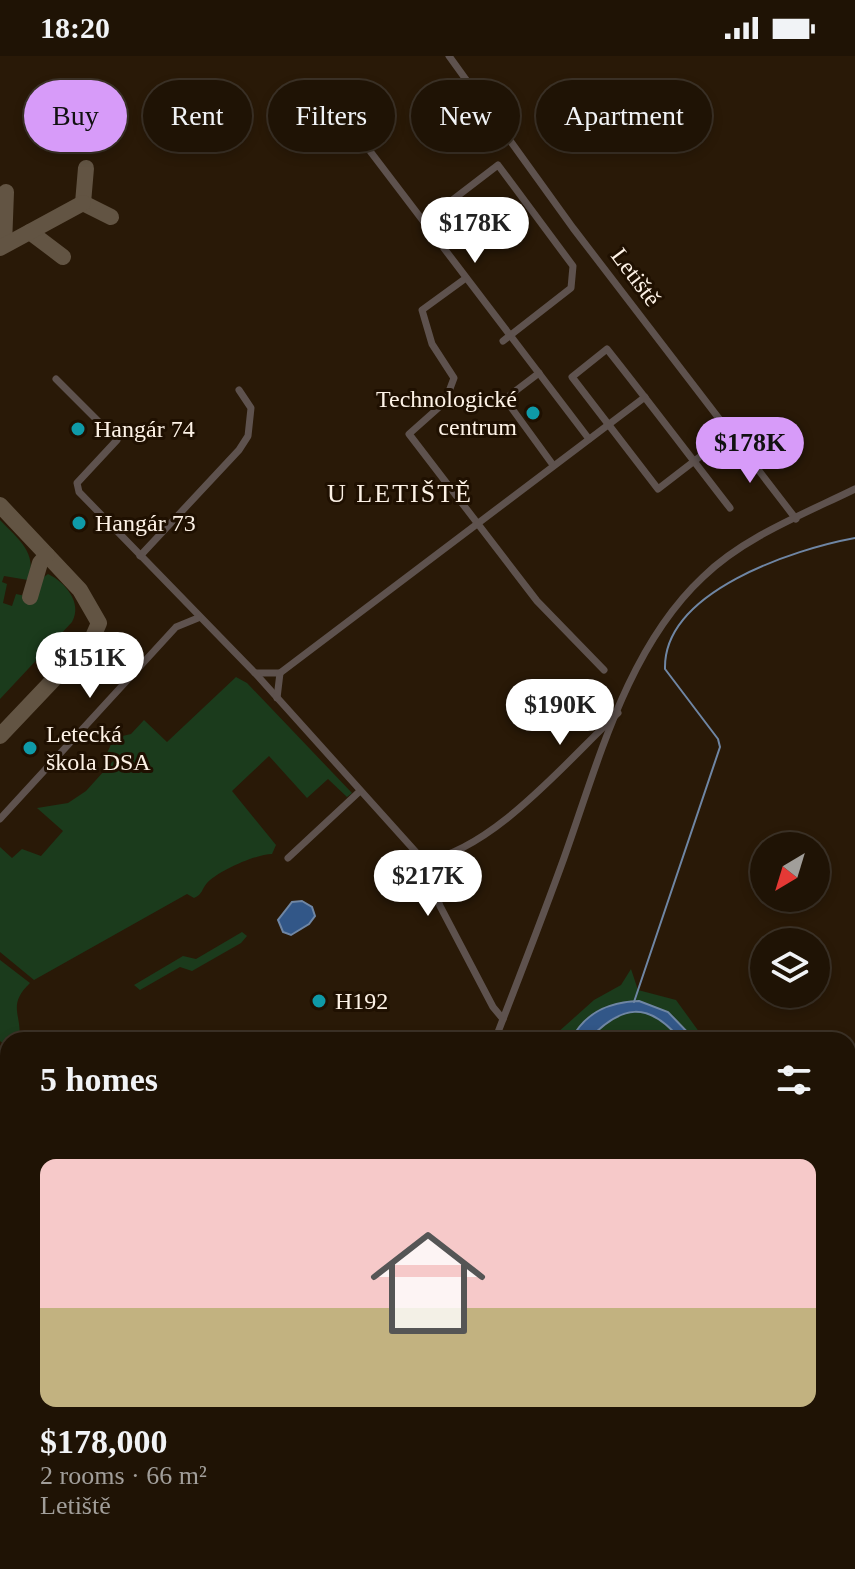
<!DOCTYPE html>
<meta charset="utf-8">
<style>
:root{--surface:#1f1305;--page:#2c2013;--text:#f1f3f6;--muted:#a19e9a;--line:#3c3227;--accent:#d79bf9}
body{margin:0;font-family:Georgia,serif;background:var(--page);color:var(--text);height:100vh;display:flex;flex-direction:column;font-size:30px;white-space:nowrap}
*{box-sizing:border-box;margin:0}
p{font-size:26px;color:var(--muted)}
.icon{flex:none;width:44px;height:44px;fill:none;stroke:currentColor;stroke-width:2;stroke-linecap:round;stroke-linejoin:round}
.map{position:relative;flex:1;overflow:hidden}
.drawer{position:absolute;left:0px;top:976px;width:856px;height:538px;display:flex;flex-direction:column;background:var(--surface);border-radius:24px 24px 0 0;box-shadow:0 4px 12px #0003,0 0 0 2px var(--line)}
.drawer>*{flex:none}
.hud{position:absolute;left:24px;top:24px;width:808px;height:72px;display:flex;gap:16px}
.needle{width:52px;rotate:218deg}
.controls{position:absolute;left:750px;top:776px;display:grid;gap:16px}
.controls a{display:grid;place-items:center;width:80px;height:80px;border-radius:50%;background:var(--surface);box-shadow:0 4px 12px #0003,0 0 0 2px var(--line);font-size:40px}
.price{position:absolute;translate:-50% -68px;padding:0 18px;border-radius:28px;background:#fff;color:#222;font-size:26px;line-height:52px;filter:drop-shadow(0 2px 4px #0008)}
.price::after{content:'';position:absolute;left:50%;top:48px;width:24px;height:18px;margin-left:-12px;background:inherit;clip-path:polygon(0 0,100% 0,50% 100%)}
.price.on{background:var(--accent);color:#111}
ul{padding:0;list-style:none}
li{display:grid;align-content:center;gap:16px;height:424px;padding:0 40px}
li+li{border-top:2px solid var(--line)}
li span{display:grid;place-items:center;height:248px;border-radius:16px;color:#555}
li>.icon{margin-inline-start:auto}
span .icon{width:144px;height:144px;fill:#fffc;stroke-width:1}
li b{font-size:34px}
h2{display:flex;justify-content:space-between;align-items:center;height:96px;padding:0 40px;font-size:34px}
.pill{padding:0 28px;border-radius:36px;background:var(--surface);box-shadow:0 4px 12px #0003,0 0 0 2px var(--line);font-size:28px;line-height:72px}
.pill.on{background:var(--accent);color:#111}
.status{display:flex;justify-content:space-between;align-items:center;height:56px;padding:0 40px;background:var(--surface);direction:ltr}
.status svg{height:22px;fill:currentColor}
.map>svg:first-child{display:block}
.green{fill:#1b3b1c}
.water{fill:#325788;stroke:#6f86a4;stroke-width:2}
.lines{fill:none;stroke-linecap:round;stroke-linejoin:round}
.stream{stroke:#6f86a4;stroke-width:2}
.taxiway{stroke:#625443;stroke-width:16}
.minor{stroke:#5e524e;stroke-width:7}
.culture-dot{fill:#0f9aa8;stroke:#1f1001;stroke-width:3}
.labels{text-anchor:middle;stroke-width:6;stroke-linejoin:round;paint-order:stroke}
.street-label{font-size:24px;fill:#fdf2e6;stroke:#1f1001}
.poi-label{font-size:24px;fill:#fdf2e6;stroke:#1f1001;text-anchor:start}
.neighbourhood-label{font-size:26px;letter-spacing:2px;fill:#fdf2e6;stroke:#1f1001}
</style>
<div class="status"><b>18:20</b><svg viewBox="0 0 49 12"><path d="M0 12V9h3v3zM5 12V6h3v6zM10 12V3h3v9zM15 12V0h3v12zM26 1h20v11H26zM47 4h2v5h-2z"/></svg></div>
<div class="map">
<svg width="855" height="1513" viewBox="0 0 855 1513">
<rect width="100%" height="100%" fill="#291907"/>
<g class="green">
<path d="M0 464C18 483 38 497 28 524L4 520 2 526 7 528 3 547 12 550 16 538 35 542 40 524 48 518C65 526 83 547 72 566L0 643Z"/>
<path d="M236 621 247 627 352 737 347 741 328 723 307 742 269 700 232 735 276 789 272 798C256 798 218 815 207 827 201 834 203 838 194 842L187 838 34 924 0 896V791L12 802 22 793 41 800 63 775 37 752 68 747 86 735 114 704 107 697 114 682 131 678 144 664 167 686Z"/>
<polygon points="242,876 247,880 241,887 192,915 180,911 140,934 134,929 183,900 196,903"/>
<path d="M0 904 30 927C6 950 23 959 19 984H8V992L0 985Z"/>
<polygon points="631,913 638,934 676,944 705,984 656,984 651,977 633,977 621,984 532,984 556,978 594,944 621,929"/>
<polygon points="848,1060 855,1084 855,1208 848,1206"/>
</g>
<g class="water">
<polygon points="302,845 312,851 315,860 309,868 291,879 283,876 278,864 292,846"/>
<path d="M639 945 668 956 695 984H681C648 944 621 949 588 984H571C585 956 609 946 639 945Z"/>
</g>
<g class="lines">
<g class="stream">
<path d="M634 946 720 691 718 683 665 613C663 535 795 493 855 482"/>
<polyline points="848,1031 855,1030"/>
</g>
<g class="taxiway">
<polyline points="83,147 86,112"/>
<polyline points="83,147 111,161"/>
<polyline points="30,176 63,201"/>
<polyline points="4,189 6,136"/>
<polyline points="0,192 83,147"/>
<polyline points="0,449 80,534 99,567 92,583 0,680"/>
<polyline points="30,541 40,507 47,499"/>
</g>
<g class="minor">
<polyline points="449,0 573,172 796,463"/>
<polyline points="338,53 589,383"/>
<polyline points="425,165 498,109 573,210 571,232 503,285"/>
<polyline points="466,222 422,254 432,288 454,322 445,346 409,378 537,545 604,614"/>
<polyline points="539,317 505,343 553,409"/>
<polyline points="56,323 117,384 77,427 79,436 255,617 280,617 645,341"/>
<path d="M722 383 719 386 658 433 572 321 607 293C649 346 689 399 730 452"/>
<polyline points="140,500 239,394 248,380 251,352 239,334"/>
<polyline points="255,617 424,805 440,850 493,951 503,963"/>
<polyline points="277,642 280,617"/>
<polyline points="0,763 176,571 198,562"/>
<polyline points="288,802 360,735"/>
<path d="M424 805C493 794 567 705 618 657"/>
<path d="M495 984C518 924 542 863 564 802 598 707 627 592 703 521 744 481 804 458 855 433"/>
<polyline points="289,1513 292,1506"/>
</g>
</g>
<g class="culture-dot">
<circle cx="533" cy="357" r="8"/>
<circle cx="78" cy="373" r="8"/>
<circle cx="79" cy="467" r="8"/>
<circle cx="30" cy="692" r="8"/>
<circle cx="319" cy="945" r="8"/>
</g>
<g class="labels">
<g class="street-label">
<text transform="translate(636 221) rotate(53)" y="8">Letiště</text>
</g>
<g class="poi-label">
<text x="517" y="351" text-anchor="end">Technologické<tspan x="517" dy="28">centrum</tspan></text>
<text x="94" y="381">Hangár 74</text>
<text x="95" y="475">Hangár 73</text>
<text x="46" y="686">Letecká<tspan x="46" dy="28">škola DSA</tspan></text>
<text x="335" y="953">H192</text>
</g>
<g class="neighbourhood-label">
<text x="400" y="446">U LETIŠTĚ</text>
</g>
</g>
</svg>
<div class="controls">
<a><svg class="needle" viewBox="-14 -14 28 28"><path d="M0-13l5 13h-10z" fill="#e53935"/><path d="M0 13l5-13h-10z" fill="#a19e9a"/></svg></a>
<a><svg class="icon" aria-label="layers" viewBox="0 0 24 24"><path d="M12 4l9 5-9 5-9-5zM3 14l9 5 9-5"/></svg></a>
</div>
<b class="price" style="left:475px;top:209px">$178K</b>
<b class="price on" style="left:750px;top:429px">$178K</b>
<b class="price" style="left:90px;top:644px">$151K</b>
<b class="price" style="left:560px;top:691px">$190K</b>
<b class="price" style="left:428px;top:862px">$217K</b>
<div class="hud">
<a class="pill on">Buy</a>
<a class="pill">Rent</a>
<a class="pill">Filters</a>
<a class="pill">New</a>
<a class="pill">Apartment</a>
</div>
<section class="drawer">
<h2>5 homes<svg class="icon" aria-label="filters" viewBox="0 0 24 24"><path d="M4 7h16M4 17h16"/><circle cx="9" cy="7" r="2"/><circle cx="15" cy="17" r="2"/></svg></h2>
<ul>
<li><span style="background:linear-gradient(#f6c9c9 60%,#c2b280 0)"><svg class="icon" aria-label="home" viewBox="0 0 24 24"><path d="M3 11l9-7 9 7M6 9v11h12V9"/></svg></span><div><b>$178,000</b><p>2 rooms · 66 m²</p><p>Letiště</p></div></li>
</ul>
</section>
</div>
